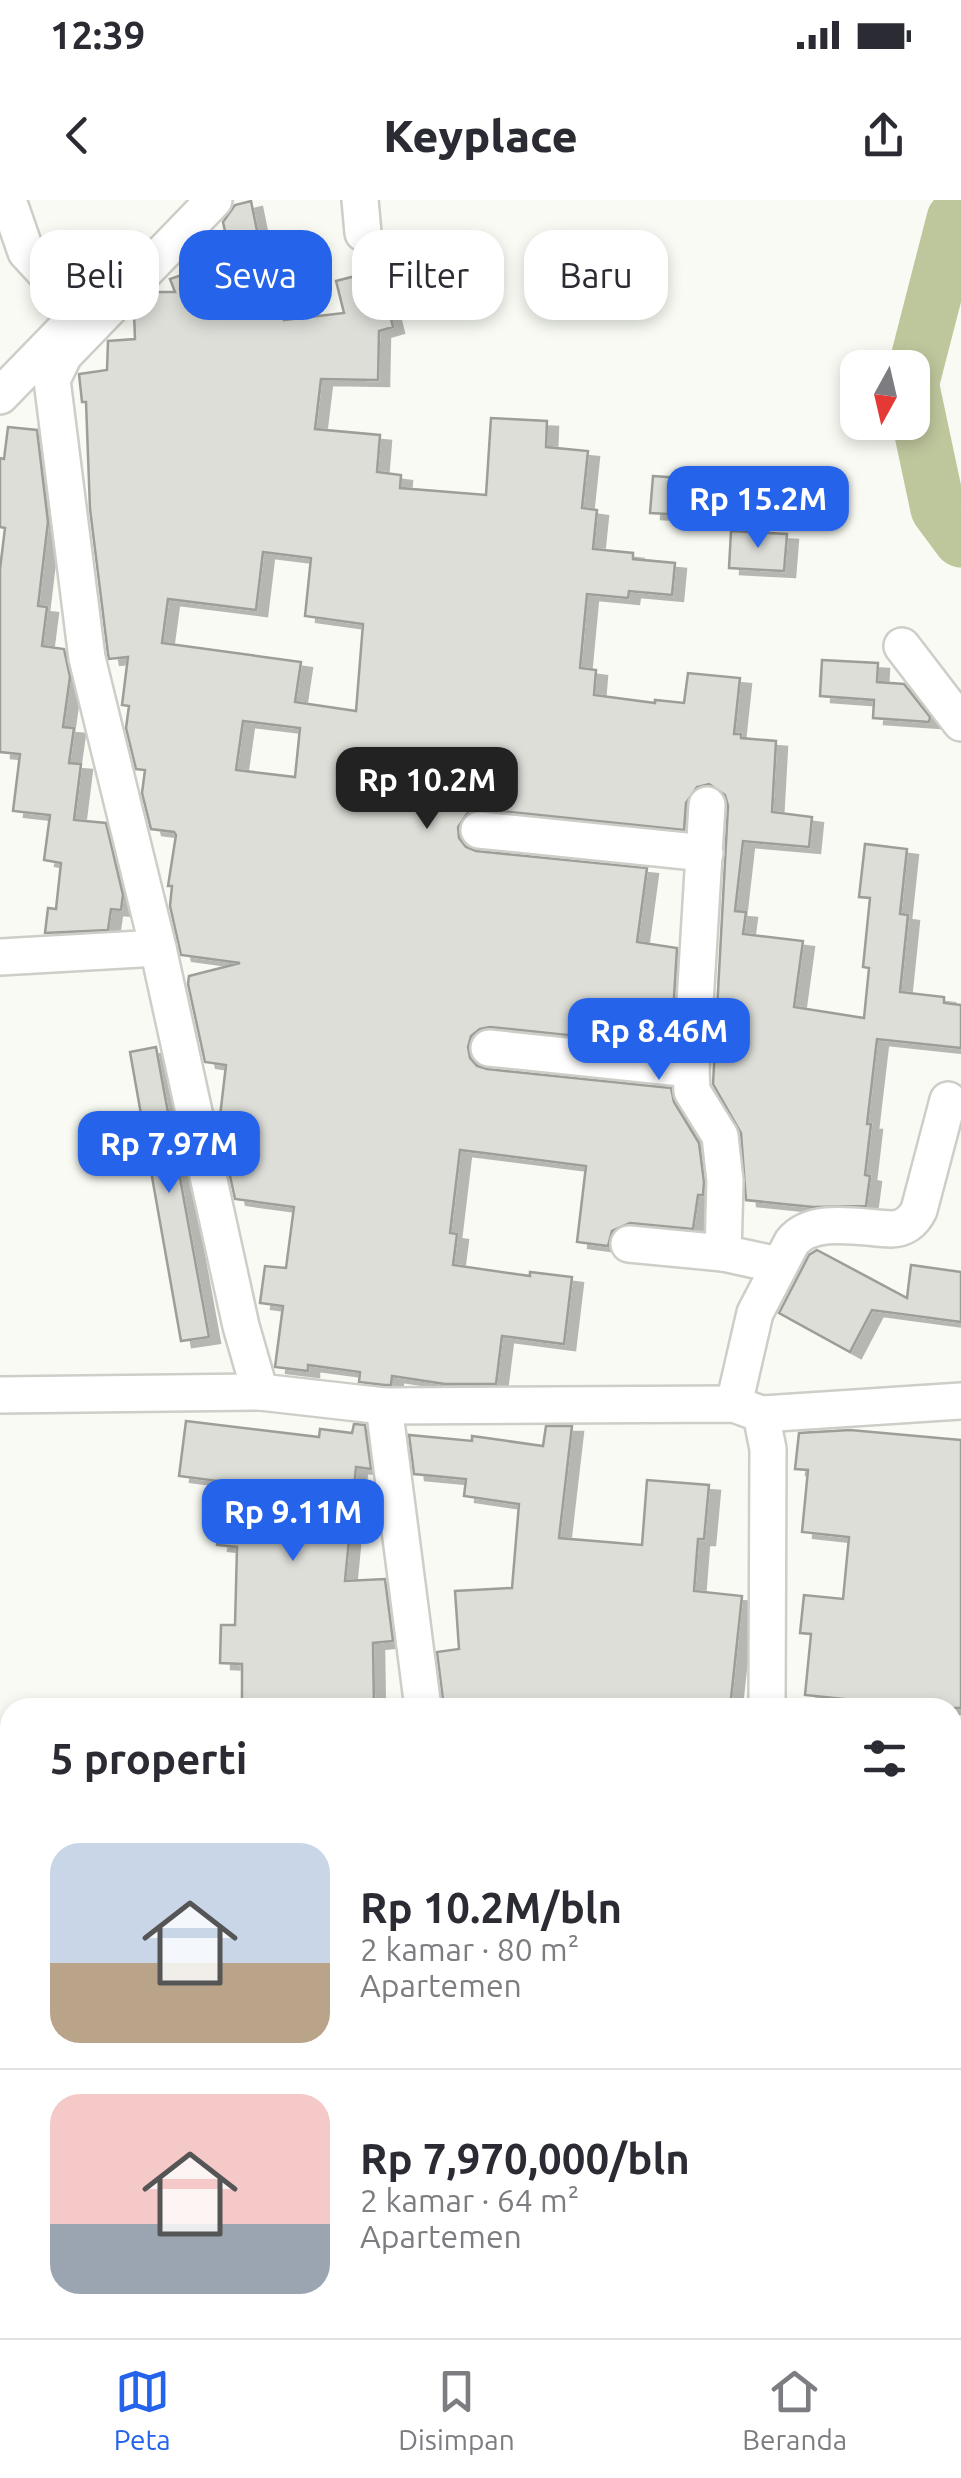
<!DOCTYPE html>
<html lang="id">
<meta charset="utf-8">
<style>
:root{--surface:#fff;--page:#f2f2f3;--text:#2b2b33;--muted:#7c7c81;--line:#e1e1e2;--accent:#2563eb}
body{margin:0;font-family:Ubuntu,sans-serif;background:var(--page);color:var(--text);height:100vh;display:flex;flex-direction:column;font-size:38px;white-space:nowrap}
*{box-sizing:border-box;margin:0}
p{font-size:32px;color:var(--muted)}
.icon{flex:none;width:55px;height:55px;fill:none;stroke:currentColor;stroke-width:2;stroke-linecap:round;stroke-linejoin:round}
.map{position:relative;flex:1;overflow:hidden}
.details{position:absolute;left:0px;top:1498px;width:962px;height:642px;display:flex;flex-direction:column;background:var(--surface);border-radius:30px 30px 0 0;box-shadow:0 5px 15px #0003}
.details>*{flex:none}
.top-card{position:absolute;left:30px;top:30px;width:902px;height:90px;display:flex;gap:20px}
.needle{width:65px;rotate:188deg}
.buttons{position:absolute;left:840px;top:150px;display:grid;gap:20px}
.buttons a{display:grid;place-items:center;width:90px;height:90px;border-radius:20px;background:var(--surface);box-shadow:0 5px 15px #0003;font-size:50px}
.price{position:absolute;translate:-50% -85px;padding:0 22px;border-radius:20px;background:var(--accent);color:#fff;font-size:32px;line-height:65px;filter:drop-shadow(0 2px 5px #0008)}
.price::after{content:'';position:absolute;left:50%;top:60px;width:30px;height:22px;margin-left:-15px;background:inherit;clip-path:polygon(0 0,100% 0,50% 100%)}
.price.active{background:#222;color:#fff}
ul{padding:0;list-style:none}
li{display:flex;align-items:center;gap:30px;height:250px;padding:0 50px}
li+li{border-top:2px solid var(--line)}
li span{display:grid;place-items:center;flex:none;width:280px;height:200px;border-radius:30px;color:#555}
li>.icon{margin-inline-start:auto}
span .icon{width:120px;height:120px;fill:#fffc;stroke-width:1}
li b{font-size:42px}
h2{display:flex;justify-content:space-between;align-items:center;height:120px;padding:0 50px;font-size:42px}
.pill{padding:0 35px;border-radius:30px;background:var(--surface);box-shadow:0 5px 15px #0003;font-size:35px;line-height:90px}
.pill.active{background:var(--accent);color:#fff}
.status{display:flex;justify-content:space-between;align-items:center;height:70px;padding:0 50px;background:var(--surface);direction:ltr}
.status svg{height:28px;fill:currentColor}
header{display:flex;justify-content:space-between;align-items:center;height:130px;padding:0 50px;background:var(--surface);font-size:45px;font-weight:800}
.dock{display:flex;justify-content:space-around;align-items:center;height:140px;border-top:2px solid var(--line);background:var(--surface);font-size:28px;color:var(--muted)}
.dock a{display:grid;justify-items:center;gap:5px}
.dock .active{color:var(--accent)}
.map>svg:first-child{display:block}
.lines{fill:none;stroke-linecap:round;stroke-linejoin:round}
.river{stroke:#bec69c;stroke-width:55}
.building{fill:#ddded8;stroke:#9c9e98;stroke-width:2.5;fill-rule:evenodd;filter:url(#shadow)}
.minor-casing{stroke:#cccec7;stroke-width:40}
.minor{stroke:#fff;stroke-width:35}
</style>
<div class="status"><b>12:39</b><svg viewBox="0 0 49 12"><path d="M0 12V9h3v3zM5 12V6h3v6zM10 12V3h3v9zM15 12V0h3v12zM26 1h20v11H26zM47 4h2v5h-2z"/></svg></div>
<header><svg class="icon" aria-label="back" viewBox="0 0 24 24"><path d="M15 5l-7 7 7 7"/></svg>Keyplace<svg class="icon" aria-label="share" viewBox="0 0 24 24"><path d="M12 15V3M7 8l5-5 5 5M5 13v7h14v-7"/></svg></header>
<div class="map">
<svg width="961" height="2138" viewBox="0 0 961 2138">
<defs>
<filter id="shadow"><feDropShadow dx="11" dy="6" stdDeviation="0" flood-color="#0004"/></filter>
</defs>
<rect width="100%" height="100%" fill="#f8faf3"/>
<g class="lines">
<g class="river">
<polyline points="912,182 954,19 961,15"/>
<polyline points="912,187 938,309 961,340"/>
</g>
</g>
<g class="building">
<path d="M251 1 264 65 275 63 284 120 344 113 336 81 379 70 393 127 379 131 378 180 321 179 315 229 380 235 377 272 401 275 400 288 486 295 491 218 547 221 546 247 588 251 582 308 597 310 593 349 633 353V359L675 363 672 395 629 391 628 398 587 394 580 468 596 470 594 495 655 503V500L684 503 688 473 740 478 734 534H741V538L776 541 772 612 812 617 809 647 743 641 735 711 746 712 743 734 803 741 794 807 864 818 869 768 863 767 870 698 859 697 865 644 907 649 900 714 908 715 900 792 944 797V803L961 805V848L877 839 867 924H871L865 975 870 976 866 1006 813 1007 746 1000 741 933 713 884 728 606 725 595 709 584 697 587 686 603 684 630 481 609 469 611 458 627 459 638 466 647 476 651 647 668 637 742 677 748 671 846 490 827 480 829 471 836 468 847 470 858 477 866 487 869 671 888 674 902 699 943 704 982 703 995H698L693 1029 630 1023 612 1031 608 1046 577 1042 586 966 460 950 450 1033 457 1034 453 1065 530 1076V1072L572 1077 564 1144 502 1136 496 1184H445L392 1176 391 1185H385L359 1182 360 1172 308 1165V1171L275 1167 283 1106 260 1103 265 1066 286 1068 294 1007 235 999 219 925 226 865 205 862 188 784 189 776 240 763 181 755 170 706 172 686H168L176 635 174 632 151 629 142 593 145 570 136 569 126 528 129 506 122 505 128 457 109 459 108 454 90 309 86 202H82L79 174 107 170 108 141 135 139 134 113 154 92H175L170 79 231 58 223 22 235 5ZM263 352 311 358 305 416 363 424 356 511 295 502 301 462 162 443 168 399 256 410ZM243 521 300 528 295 577 236 570Z"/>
<polygon points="8,227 37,230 48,322 38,406 47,407 42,446 64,449 70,477 63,527 74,528 69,563 81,564 74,620 106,623 123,695 121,710 111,709 108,730 45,733 48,708 56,709 61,663 44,660 50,615 13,611 20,554 0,552 0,369 5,328 0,327 0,258 4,259"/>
<polygon points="653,276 709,280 706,316 650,313"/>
<polygon points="731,331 787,334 784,371 729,368"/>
<polygon points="822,460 878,463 877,482 904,484 930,517 929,522 873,518 874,500 820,496"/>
<polygon points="156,847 209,1137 181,1141 130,852"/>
<polygon points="817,1050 907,1098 911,1065 961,1072 961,1122 872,1110 850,1152 779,1113 809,1055"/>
<polygon points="186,1221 319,1237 320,1229 352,1233 354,1224 365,1225 371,1269 356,1267 345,1381 385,1379 393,1441 373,1443 374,1508 242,1508 242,1464 220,1463 221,1425 235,1425 237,1347 217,1345 226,1282 179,1276"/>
<polygon points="546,1226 572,1226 559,1338 642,1345 647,1280 709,1285 704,1339 698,1339 694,1391 742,1396 730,1508 444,1508 437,1452 459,1449 455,1391 512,1388 519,1304 464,1296 466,1279 414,1274 409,1235 472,1241 472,1236 543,1246"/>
<polygon points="850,1230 961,1240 961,1508 863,1508 864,1501 805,1495 811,1434 800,1433 804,1395 843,1399 849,1337 802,1332 808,1270 795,1269 799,1233"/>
</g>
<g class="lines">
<defs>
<g id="minor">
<polyline points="8,0 26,52 93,125"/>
<polyline points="214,0 64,155 52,180 87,458 158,748 241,1126 260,1192 384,1206 734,1204 761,1214 768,1249 767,1508"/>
<polyline points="360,0 363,33"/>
<polyline points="0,196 65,129"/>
<polyline points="902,446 961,523"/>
<polyline points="707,605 691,869 692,891 720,936 725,981 723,1053 778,1065"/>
<polyline points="479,630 705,653"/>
<polyline points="0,757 158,748"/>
<polyline points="489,848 691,869"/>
<polyline points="629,1044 723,1053"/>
<polyline points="0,1195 260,1192"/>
<path d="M734 1204 755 1113 792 1042C813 1016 861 1028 891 1029 904 1029 913 1022 919 1010L948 900"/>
<polyline points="384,1206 423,1508"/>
<polyline points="761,1214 961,1201"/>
<polyline points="952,2099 961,2106"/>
<polyline points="769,2130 769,2138"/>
</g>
</defs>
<use href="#minor" class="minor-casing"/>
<use href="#minor" class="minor"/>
</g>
</svg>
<div class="buttons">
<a><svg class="needle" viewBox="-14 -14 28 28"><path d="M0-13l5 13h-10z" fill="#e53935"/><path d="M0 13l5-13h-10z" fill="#7c7c81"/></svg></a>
</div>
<b class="price" style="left:758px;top:351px">Rp 15.2M</b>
<b class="price active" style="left:427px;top:632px">Rp 10.2M</b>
<b class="price" style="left:659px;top:883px">Rp 8.46M</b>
<b class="price" style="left:169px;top:996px">Rp 7.97M</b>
<b class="price" style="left:293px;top:1364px">Rp 9.11M</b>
<div class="top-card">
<a class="pill">Beli</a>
<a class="pill active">Sewa</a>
<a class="pill">Filter</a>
<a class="pill">Baru</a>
</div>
<section class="details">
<h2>5 properti<svg class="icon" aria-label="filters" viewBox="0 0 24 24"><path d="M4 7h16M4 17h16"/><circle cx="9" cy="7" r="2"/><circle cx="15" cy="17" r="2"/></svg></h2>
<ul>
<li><span style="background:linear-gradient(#c9d6e8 60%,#b9a48a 0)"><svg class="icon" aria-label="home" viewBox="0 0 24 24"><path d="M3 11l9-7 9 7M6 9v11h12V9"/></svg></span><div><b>Rp 10.2M/bln</b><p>2 kamar · 80 m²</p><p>Apartemen</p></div></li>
<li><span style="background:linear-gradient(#f6c9c9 65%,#9aa5b1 0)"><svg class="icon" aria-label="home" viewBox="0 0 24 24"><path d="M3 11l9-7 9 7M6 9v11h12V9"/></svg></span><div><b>Rp 7,970,000/bln</b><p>2 kamar · 64 m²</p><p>Apartemen</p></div></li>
</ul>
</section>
</div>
<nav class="dock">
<a class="active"><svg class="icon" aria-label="map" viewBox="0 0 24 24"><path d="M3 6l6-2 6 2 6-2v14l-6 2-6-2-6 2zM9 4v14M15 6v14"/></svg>Peta</a>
<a><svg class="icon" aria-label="saved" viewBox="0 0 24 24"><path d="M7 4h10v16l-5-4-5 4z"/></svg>Disimpan</a>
<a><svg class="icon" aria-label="home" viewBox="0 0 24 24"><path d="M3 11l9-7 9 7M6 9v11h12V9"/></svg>Beranda</a>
</nav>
